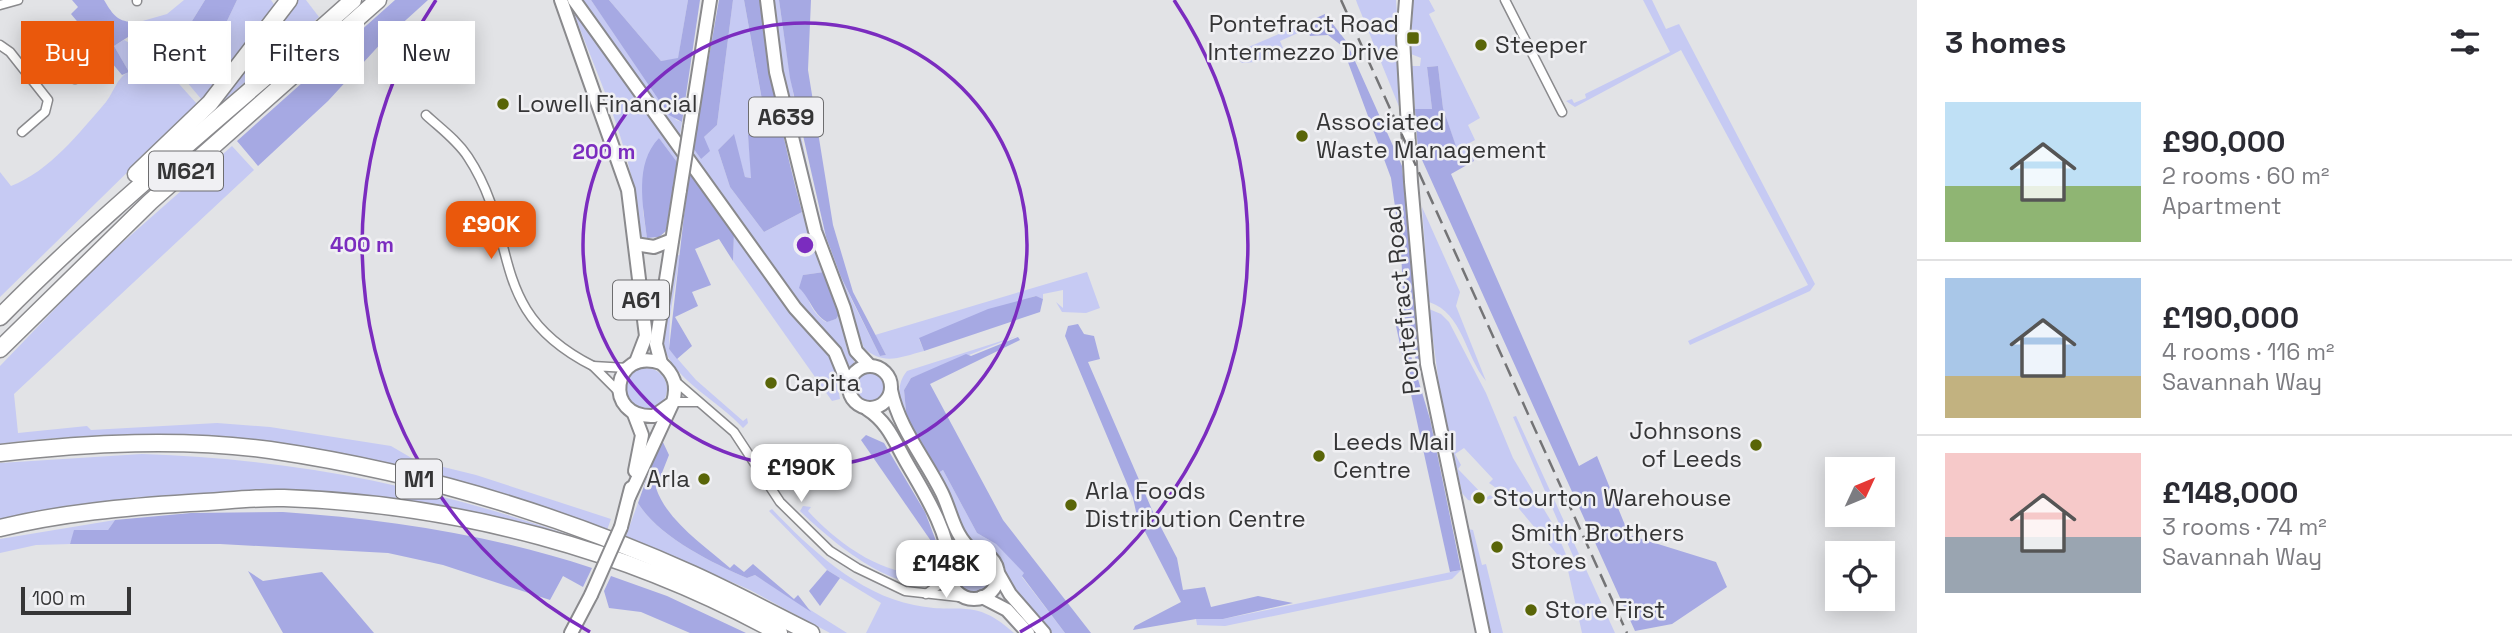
<!DOCTYPE html>
<meta charset="utf-8">
<style>
:root{--surface:#fff;--page:#f7f7f7;--text:#2b2b33;--muted:#7c7c81;--line:#e1e1e2;--accent:#ea580c}
body{margin:0;font-family:"Space Grotesk",sans-serif;background:var(--page);color:var(--text);height:100vh;display:flex;flex-direction:column;font-size:26px;white-space:nowrap}
*{box-sizing:border-box;margin:0}
p{font-size:23px;color:var(--muted)}
.icon{flex:none;width:38px;height:38px;fill:none;stroke:currentColor;stroke-width:2;stroke-linecap:round;stroke-linejoin:round}
.map{position:relative;flex:1;overflow:hidden}
.sheet{display:flex;flex-direction:column;background:var(--surface);width:595px}
.sheet>*{flex:none}
.top-card{position:absolute;left:21px;top:21px;width:665px;height:63px;display:flex;gap:14px}
.needle{width:46px;rotate:46deg}
.fabs{position:absolute;left:1825px;top:457px;display:grid;gap:14px}
.fabs a{display:grid;place-items:center;width:70px;height:70px;border-radius:0px;background:var(--surface);box-shadow:0 4px 18px #0003;font-size:35px}
.scale{position:absolute;left:21px;bottom:18px;width:110px;box-sizing:border-box;padding-left:7px;border:4px solid #353536;border-top:0;font-size:19px;line-height:24px;white-space:nowrap;color:#353536;-webkit-text-stroke:5px #f0f0f3;paint-order:stroke}
.price{position:absolute;translate:-50% -60px;padding:0 16px;border-radius:14px;background:#fff;color:#222;font-size:23px;line-height:46px;filter:drop-shadow(0 2px 4px #0008)}
.price::after{content:'';position:absolute;left:50%;top:42px;width:21px;height:16px;margin-left:-10px;background:inherit;clip-path:polygon(0 0,100% 0,50% 100%)}
.price.active{background:var(--accent);color:#fff}
ul{padding:0;list-style:none}
li{display:flex;align-items:center;gap:21px;height:175px;padding:0 28px}
li+li{border-top:2px solid var(--line)}
li span{display:grid;place-items:center;flex:none;width:196px;height:140px;border-radius:0px;color:#555}
li>.icon{margin-inline-start:auto}
span .icon{width:84px;height:84px;fill:#fffc;stroke-width:1}
li b{font-size:30px}
h2{display:flex;justify-content:space-between;align-items:center;height:84px;padding:0 28px;font-size:30px}
.tag{padding:0 24px;border-radius:0px;background:var(--surface);box-shadow:0 4px 18px #0003;font-size:24px;line-height:63px}
.tag.active{background:var(--accent);color:#fff}
main{display:flex;flex:1;min-height:0}
.map>svg:first-child{display:block}
.green{fill:#c6caf3}
.forest{fill:#a6a9e3}
.lines{fill:none;stroke-linecap:round;stroke-linejoin:round}
.street-casing{stroke:#8a8a8d;stroke-width:11}
.secondary-casing{stroke:#8a8a8d;stroke-width:16}
.primary-casing{stroke:#8a8a8d;stroke-width:16}
.highway-casing{stroke:#8a8a8d;stroke-width:19}
.street{stroke:#fff;stroke-width:8}
.secondary{stroke:#fff;stroke-width:12}
.primary{stroke:#fff;stroke-width:12}
.highway{stroke:#fff;stroke-width:16}
.rail{stroke:#747476;stroke-width:2.5;stroke-dasharray:14 7;stroke-linecap:butt}
.primary-bridge-casing{stroke:#8a8a8d;stroke-width:16;stroke-linecap:butt}
.primary-bridge{stroke:#fff;stroke-width:12}
.ring{fill:none;stroke:#7b2cbf;stroke-width:3.5}
.poi-dot{fill:#596508;stroke:#f0f0f3;stroke-width:2.5}
.labels{text-anchor:middle;stroke-width:5;stroke-linejoin:round;paint-order:stroke}
.shield{fill:#f0f0f3;stroke:#6d6d6f;stroke-width:2}
.shield-label{font-size:23px;font-weight:bold;fill:#353536}
.poi-label{font-size:24px;fill:#353536;stroke:#f0f0f3;text-anchor:start}
.street-label{font-size:24px;fill:#353536;stroke:#f0f0f3}
.centre{fill:#7b2cbf;stroke:#f0f0f3;stroke-width:3.5}
.ring-label{font-size:21px;text-anchor:middle;font-weight:bold;fill:#7b2cbf;stroke:#f0f0f3;stroke-width:5;stroke-linejoin:round;paint-order:stroke}
</style>
<main>
<div class="map">
<svg width="1917" height="633" viewBox="0 0 1917 633">
<rect width="100%" height="100%" fill="#e2e3e6"/>
<g class="green">
<polygon points="184,0 205,0 176,47 185,53 211,19 194,59 208,61 237,0 271,0 275,6 202,100 170,62 129,36 139,22 167,14"/>
<polygon points="295,0 306,0 319,17 203,119"/>
<polygon points="580,0 591,0 676,120 682,122 679,141"/>
<polygon points="609,0 688,0 678,59 661,61"/>
<path d="M733 0H744L766 123 748 135 752 178 745 177 733 135 718 150 730 187 764 232 802 212 824 272 803 275C806 295 809 311 826 322L836 319 840 313 847 349 855 363 850 367 841 351 809 319 691 158 693 148 701 159 703 138 717 125Z"/>
<path d="M771 0H779C790 78 803 162 826 238 839 279 861 317 880 356L886 355 875 335 1087 272 1100 308 1086 313 1062 312 1056 302 1063 308V290L1043 294V299L1035 296 919 339 924 351C901 357 883 366 864 348L826 250 784 95Z"/>
<polygon points="1356,0 1396,0 1404,119 1357,3"/>
<polygon points="1413,0 1429,0 1435,11 1429,14 1480,118 1468,125 1475,140 1466,145 1471,154 1460,159 1443,108 1438,66 1427,67 1432,109 1415,109 1412,66 1420,66 1421,58 1411,54"/>
<polygon points="1643,0 1652,0 1666,29 1679,24 1815,284 1810,291 1690,345 1688,341 1808,285 1681,50 1575,107 1566,101 1572,99 1574,103 1586,98 1585,94 1670,52"/>
<path d="M571 6 679 155 677 162 659 138 643 211 647 238 641 237C635 155 600 82 571 6Z"/>
<polygon points="1305,23 1307,29 1280,41 1283,48 1256,62 1242,63 1235,56 1239,51"/>
<path d="M124 40 154 56 197 104 0 297V172L11 186C50 171 79 133 106 102 114 92 117 77 129 72L114 46Z"/>
<path d="M232 146 254 170 14 394 18 433 87 426 91 430 217 423 270 427 391 446 415 460 476 475 611 519 607 530C414 455 207 417 0 444V366L97 265Z"/>
<path d="M1422 207 1460 292 1456 306 1486 381C1465 356 1463 313 1429 302Z"/>
<polygon points="734,232 833,362 840,399 832,401 733,261"/>
<path d="M680 255 670 316 669 349 696 380 743 421 747 418 748 423 743 428C719 401 673 380 663 345L673 256Z"/>
<path d="M1429 309 1441 314 1449 322 1486 393 1513 458 1554 526 1570 564 1576 563 1513 417 1516 416 1615 633H1582L1567 566 1515 504C1506 496 1499 490 1489 483L1493 479 1464 448 1455 454 1461 465 1458 469 1486 498 1490 495 1494 498 1482 501 1480 496 1476 497 1477 502 1468 500 1462 493 1440 392Z"/>
<path d="M1017 336 911 378 904 390 907 422C900 404 894 387 907 371Z"/>
<circle cx="646" cy="389" r="21"/>
<circle cx="869" cy="388" r="15"/>
<path d="M142 454C300 459 437 488 586 541L584 545 538 532 234 493 142 497 68 506 0 519V463Z"/>
<path d="M943 470 977 533 996 544 1025 573 1022 577 1065 633H1051L1008 584 996 553C988 547 978 546 970 540 962 534 945 486 938 473Z"/>
<path d="M638 503C658 536 712 563 747 578L755 575 847 633H830L750 590 626 536Z"/>
<path d="M803 506 811 507 808 511C836 542 884 578 928 573L931 541H936C941 557 945 573 929 583 887 589 828 538 800 511Z"/>
<path d="M772 509C809 548 858 594 914 605 960 615 973 596 1014 633H866L881 603 827 570 769 511Z"/>
<polygon points="115,520 108,530 75,531 70,544 36,545 0,553 0,539"/>
<polygon points="1468,529 1473,530 1482,565 1486,564 1503,633 1489,633"/>
<circle cx="973" cy="576" r="17"/>
<polygon points="1461,570 1452,579 1225,626 1197,625 1196,619 1223,619"/>
</g>
<g class="forest">
<path d="M72 0H104C114 17 119 23 139 22L128 37 114 46 129 72 122 75 71 14 78 7Z"/>
<polygon points="205,0 237,0 208,61 194,59 209,22 184,54 176,47"/>
<polygon points="395,0 428,0 385,39 328,101 258,166 237,141"/>
<polygon points="591,0 609,0 661,61 678,58 688,0 700,0 682,122 669,115"/>
<polygon points="719,0 733,0 717,125 704,137 710,151 701,159 693,148"/>
<path d="M744 0H760C769 72 783 141 802 212L764 232 730 187 718 150 734 134 745 177 751 178 748 135 766 122Z"/>
<polygon points="779,0 811,0 808,70 833,225 853,292 886,355 880,356 841,277 826,237 790,78"/>
<polygon points="1325,14 1346,41 1402,166 1421,363 1417,364 1404,315 1401,250 1391,178 1342,46 1328,35 1310,36 1305,23"/>
<polygon points="1438,66 1443,108 1460,158 1471,154 1474,161 1451,174 1579,466 1597,456 1629,535 1716,562 1727,587 1672,624 1635,631 1418,151 1415,109 1432,109 1427,67"/>
<path d="M659 138 677 162 666 231 659 237 647 238C643 205 634 164 659 138Z"/>
<polygon points="689,171 734,232 733,261 719,239 695,249 711,285 692,292 698,306 675,317 692,346 677,359 669,349"/>
<path d="M824 272 840 313 836 319 827 322C812 313 811 299 799 288L803 275Z"/>
<polygon points="1036,296 1043,299 1040,312 924,351 919,338 988,309"/>
<polygon points="1399,316 1430,419 1461,570 1450,572 1394,317"/>
<polygon points="1078,324 1084,334 1094,336 1100,359 1088,362 1153,512 1177,558 1183,590 1205,587 1211,607 1258,596 1293,603 1223,619 1196,619 1133,630 1135,626 1181,602 1137,516 1133,498 1065,336 1068,326"/>
<polygon points="1018,337 1020,340 930,384 1003,520 1091,633 1065,633 1022,576 1024,573 996,544 977,533 943,470 938,473 907,422 904,390 911,378 966,354 971,356"/>
<polygon points="866,435 884,443 925,512 936,541 931,541 861,440"/>
<path d="M661 438 669 455 656 488C667 521 704 545 730 568L734 564 744 572 753 564 794 599 798 595 811 612 755 575 747 578C712 563 658 536 638 503Z"/>
<path d="M283 512C388 519 492 535 592 568L583 587 563 576 550 600 443 565 388 553 220 544H70L74 530H108L115 520 191 513Z"/>
<polygon points="827,570 840,578 820,606 809,591"/>
<polygon points="248,571 263,581 322,572 374,633 283,633"/>
<polygon points="611,576 667,596 746,633 690,633 641,612 609,608 604,591"/>
</g>
<g class="lines">
<defs>
<g id="street">
<polyline points="1505,0 1562,112"/>
<polyline points="137,1 137,0"/>
<polyline points="0,5 18,0"/>
<polyline points="0,45 10,52 48,100 45,112 22,132"/>
<path d="M30 75C48 60 58 62 75 79"/>
<path d="M426 115C440 128 457 140 468 157 522 239 484 311 593 366"/>
<polyline points="675,381 734,432 780,502 830,551 857,568 905,591 968,598"/>
<polyline points="619,392 593,366 627,368"/>
<polyline points="673,402 698,402"/>
<polyline points="926,594 950,577"/>
</g>
<polyline id="secondary" points="1406,0 1403,38 1411,182 1427,364 1483,633"/>
<g id="primary">
<polyline points="561,0 628,190 646,336 636,362"/>
<polyline points="574,0 795,308 835,352 848,384"/>
<polyline points="767,0 776,72 815,231 844,308 856,351 870,366"/>
<polyline points="690,127 710,0"/>
<polyline points="635,244 654,247 672,240"/>
<polyline points="661,363 656,344 680,190"/>
<circle cx="870" cy="387" r="21"/>
<path d="M891 390C899 429 925 458 942 493 952 514 954 536 973 551"/>
<path d="M867 409C889 423 895 443 908 465 927 498 947 529 951 568"/>
<polyline points="634,414 642,435 635,471"/>
<path d="M629 497 673 402C678 385 674 374 661 363 612 346 602 419 654 416L671 404"/>
<polyline points="621,527 631,488"/>
<circle cx="974" cy="575" r="24"/>
<polyline points="998,573 1010,594 1044,633"/>
<polyline points="982,597 1007,610 1028,633"/>
<polyline points="571,633 591,595"/>
</g>
<g id="highway">
<polyline points="136,174 210,103 289,0"/>
<path d="M0 317C111 204 236 106 353 0"/>
<polyline points="0,349 150,202 378,0"/>
<path d="M0 453C89 443 181 438 270 450 414 471 559 514 692 574 732 592 771 613 811 633"/>
<path d="M0 528C61 513 126 507 189 503 220 502 252 497 284 498 457 504 628 549 779 633"/>
</g>
</defs>
<use href="#street" class="street-casing"/>
<use href="#secondary" class="secondary-casing"/>
<use href="#primary" class="primary-casing"/>
<use href="#highway" class="highway-casing"/>
<use href="#street" class="street"/>
<use href="#secondary" class="secondary"/>
<use href="#primary" class="primary"/>
<use href="#highway" class="highway"/>
<polyline class="rail" points="1341,0 1627,633"/>
<defs>
<g id="primary-bridge">
<polyline points="680,190 690,127"/>
<polyline points="591,595 621,527"/>
</g>
</defs>
<use href="#primary-bridge" class="primary-bridge-casing"/>
<use href="#primary-bridge" class="primary-bridge"/>
</g>
<g class="ring">
<circle cx="805" cy="245" r="222"/>
<path d="M590 632A443 443 0 0 1 436 0M1174 0A443 443 0 0 1 1020 632"/>
</g>
<g class="poi-dot">
<rect x="1406" y="31" width="14" height="14" rx="3.5"/>
<circle cx="1481" cy="45" r="7"/>
<circle cx="503" cy="104" r="7"/>
<circle cx="1302" cy="136" r="7"/>
<circle cx="771" cy="383" r="7"/>
<circle cx="1756" cy="445" r="7"/>
<circle cx="1319" cy="456" r="7"/>
<circle cx="704" cy="479" r="7"/>
<circle cx="1479" cy="498" r="7"/>
<circle cx="1071" cy="505" r="7"/>
<circle cx="1497" cy="547" r="7"/>
<circle cx="1531" cy="610" r="7"/>
</g>
<g class="labels">
<g class="shield">
<rect x="749" y="97.5" width="74" height="39" rx="5"/>
<rect x="149" y="151.5" width="74" height="39" rx="5"/>
<rect x="613" y="280.5" width="56" height="39" rx="5"/>
<rect x="396" y="459.5" width="46" height="39" rx="5"/>
</g>
<g class="shield-label">
<text x="786" y="125">A639</text>
<text x="186" y="179">M621</text>
<text x="641" y="308">A61</text>
<text x="419" y="487">M1</text>
</g>
<g class="poi-label">
<text x="1399" y="32" text-anchor="end">Pontefract Road<tspan x="1399" dy="28">Intermezzo Drive</tspan></text>
<text x="1495" y="53">Steeper</text>
<text x="517" y="112">Lowell Financial</text>
<text x="1316" y="130">Associated<tspan x="1316" dy="28">Waste Management</tspan></text>
<text x="785" y="391">Capita</text>
<text x="1742" y="439" text-anchor="end">Johnsons<tspan x="1742" dy="28">of Leeds</tspan></text>
<text x="1333" y="450">Leeds Mail<tspan x="1333" dy="28">Centre</tspan></text>
<text x="690" y="487" text-anchor="end">Arla</text>
<text x="1085" y="499">Arla Foods<tspan x="1085" dy="28">Distribution Centre</tspan></text>
<text x="1493" y="506">Stourton Warehouse</text>
<text x="1511" y="541">Smith Brothers<tspan x="1511" dy="28">Stores</tspan></text>
<text x="1545" y="618">Store First</text>
</g>
<g class="street-label">
<text transform="translate(1402 300) rotate(-96)" y="8">Pontefract Road</text>
</g>
</g>
<circle cx="805" cy="245" r="10" class="centre"/>
<g class="ring-label">
<text x="604" y="159">200 m</text>
<text x="362" y="252">400 m</text>
</g>
</svg>
<div class="fabs">
<a><svg class="needle" viewBox="-14 -14 28 28"><path d="M0-13l5 13h-10z" fill="#e53935"/><path d="M0 13l5-13h-10z" fill="#7c7c81"/></svg></a>
<a><svg class="icon" aria-label="locate" viewBox="0 0 24 24"><circle cx="12" cy="12" r="6"/><path d="M12 2v4M12 18v4M2 12h4M18 12h4"/></svg></a>
</div>
<div class="scale">100 m</div>
<b class="price active" style="left:491px;top:261px">£90K</b>
<b class="price" style="left:801px;top:504px">£190K</b>
<b class="price" style="left:946px;top:600px">£148K</b>
<div class="top-card">
<a class="tag active">Buy</a>
<a class="tag">Rent</a>
<a class="tag">Filters</a>
<a class="tag">New</a>
</div>
</div>
<section class="sheet">
<h2>3 homes<svg class="icon" aria-label="filters" viewBox="0 0 24 24"><path d="M4 7h16M4 17h16"/><circle cx="9" cy="7" r="2"/><circle cx="15" cy="17" r="2"/></svg></h2>
<ul>
<li><span style="background:linear-gradient(#bfe0f5 60%,#8fb573 0)"><svg class="icon" aria-label="home" viewBox="0 0 24 24"><path d="M3 11l9-7 9 7M6 9v11h12V9"/></svg></span><div><b>£90,000</b><p>2 rooms · 60 m²</p><p>Apartment</p></div></li>
<li><span style="background:linear-gradient(#a9c7e8 70%,#c2b280 0)"><svg class="icon" aria-label="home" viewBox="0 0 24 24"><path d="M3 11l9-7 9 7M6 9v11h12V9"/></svg></span><div><b>£190,000</b><p>4 rooms · 116 m²</p><p>Savannah Way</p></div></li>
<li><span style="background:linear-gradient(#f6c9c9 60%,#9aa5b1 0)"><svg class="icon" aria-label="home" viewBox="0 0 24 24"><path d="M3 11l9-7 9 7M6 9v11h12V9"/></svg></span><div><b>£148,000</b><p>3 rooms · 74 m²</p><p>Savannah Way</p></div></li>
</ul>
</section>
</main>
